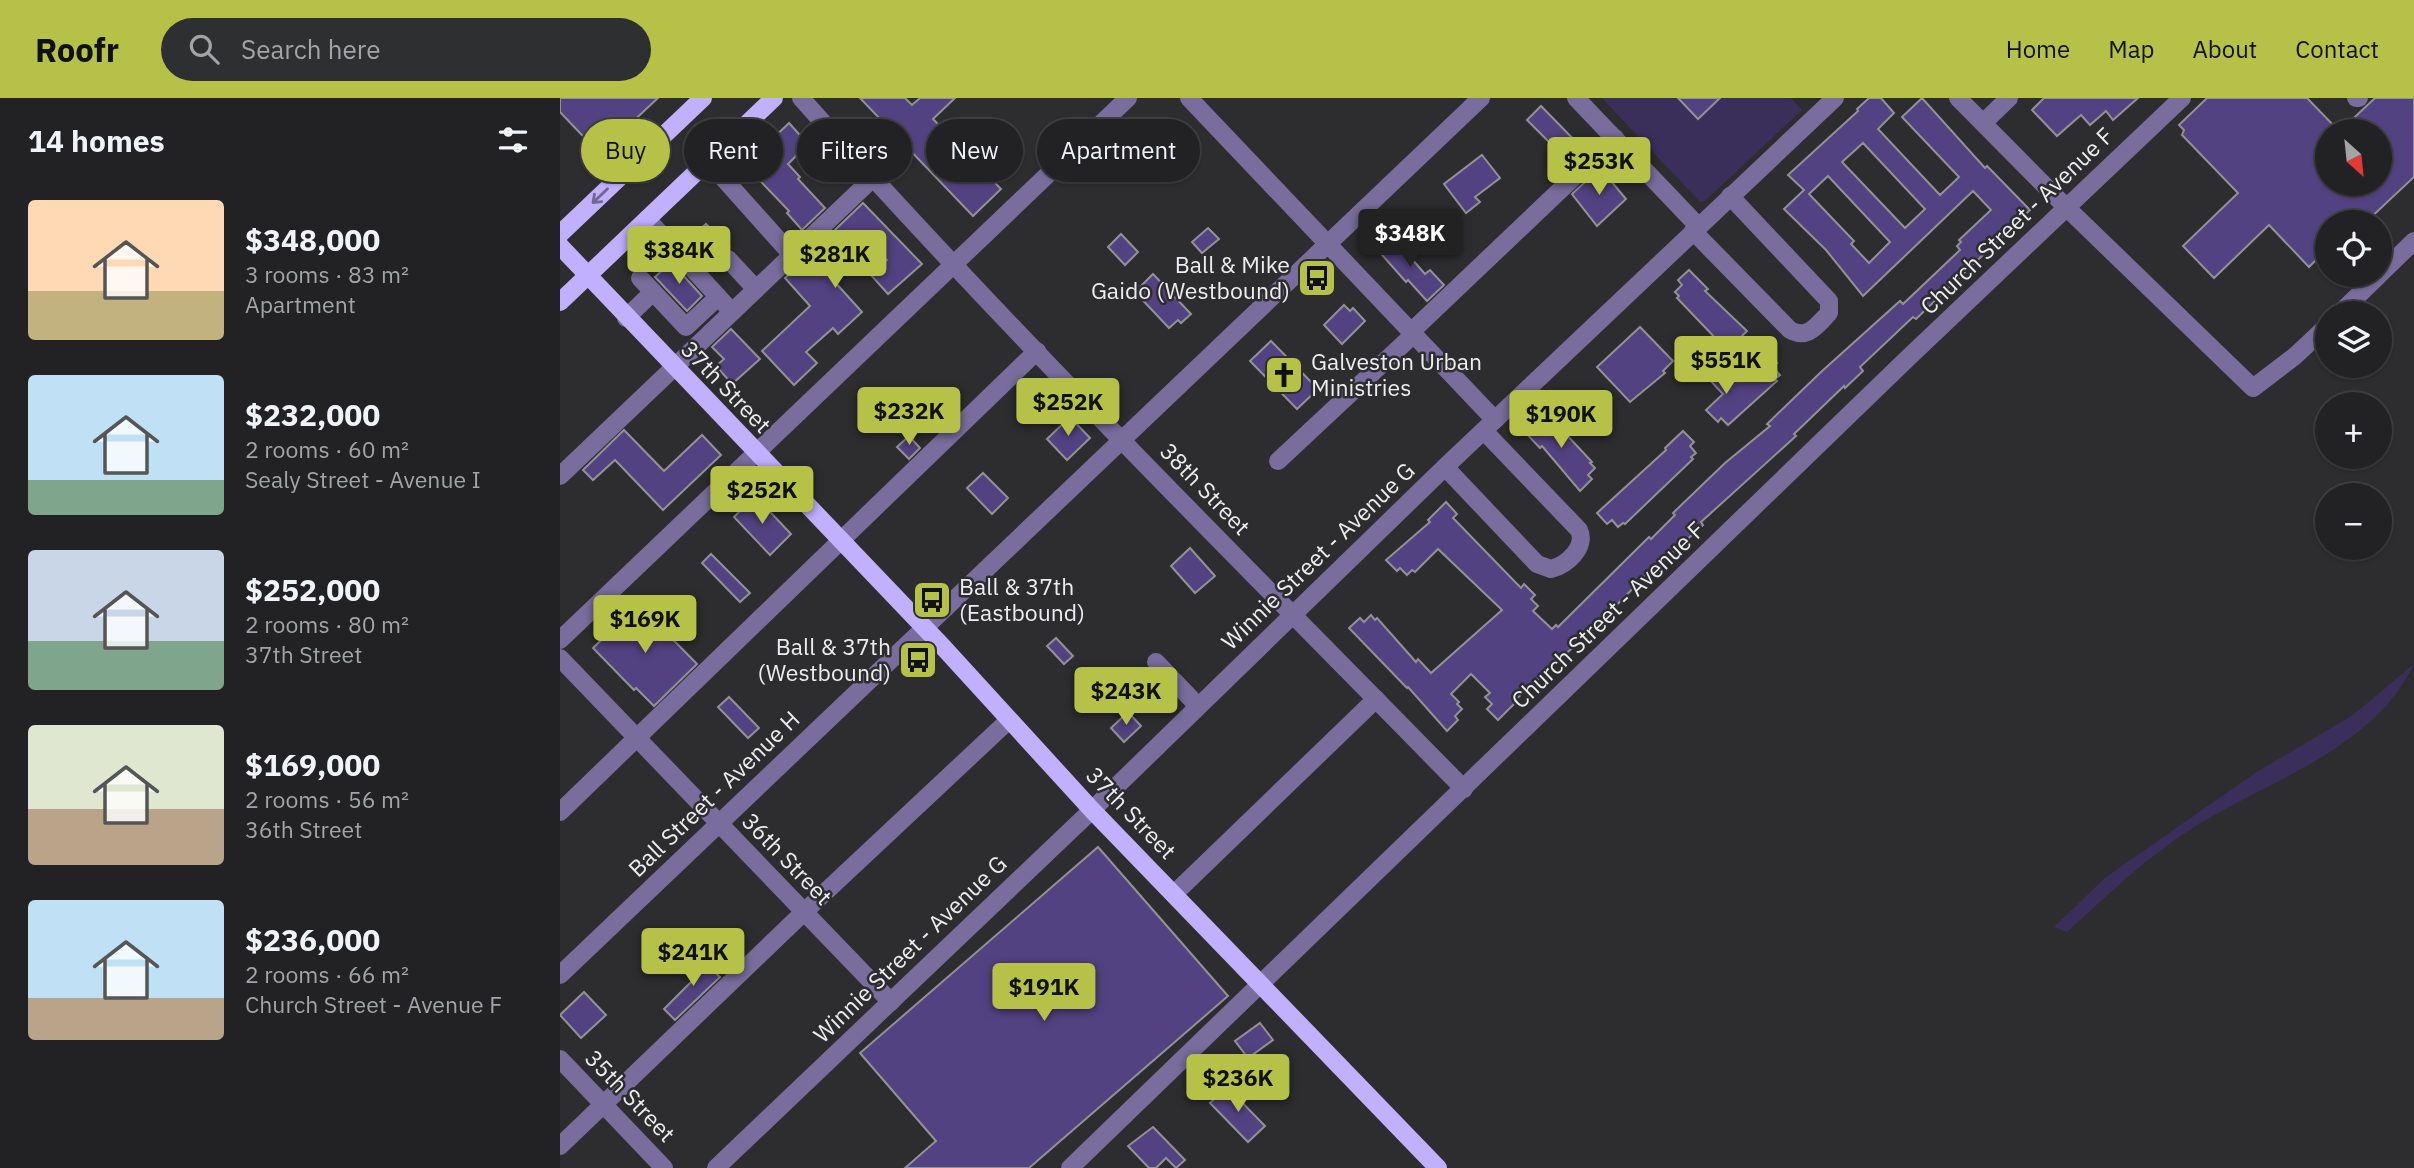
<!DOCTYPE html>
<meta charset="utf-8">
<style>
:root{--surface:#222224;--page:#2e2f31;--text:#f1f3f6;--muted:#a2a4a6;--line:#3f3f41;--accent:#b6c148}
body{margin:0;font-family:"IBM Plex Sans",sans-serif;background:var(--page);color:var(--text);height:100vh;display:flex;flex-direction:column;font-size:26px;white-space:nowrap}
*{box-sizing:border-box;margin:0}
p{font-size:23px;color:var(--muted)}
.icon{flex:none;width:38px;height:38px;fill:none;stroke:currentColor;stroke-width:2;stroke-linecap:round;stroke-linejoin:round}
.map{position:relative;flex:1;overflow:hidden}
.panel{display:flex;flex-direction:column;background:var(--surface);width:560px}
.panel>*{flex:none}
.guide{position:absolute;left:21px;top:21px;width:665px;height:63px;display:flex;gap:14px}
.needle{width:46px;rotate:153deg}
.fabs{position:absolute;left:1755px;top:21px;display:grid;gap:14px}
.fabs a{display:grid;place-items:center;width:77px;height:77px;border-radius:50%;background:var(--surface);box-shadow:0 2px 5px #0004,0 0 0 2px var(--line);font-size:35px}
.price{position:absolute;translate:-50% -60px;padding:0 16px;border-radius:7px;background:var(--accent);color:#111;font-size:23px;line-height:46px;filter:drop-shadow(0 2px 4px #0008)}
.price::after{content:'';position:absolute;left:50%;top:42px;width:21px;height:16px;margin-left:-10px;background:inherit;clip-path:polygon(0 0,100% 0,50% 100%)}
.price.active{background:#222;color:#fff}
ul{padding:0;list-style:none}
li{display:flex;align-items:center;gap:21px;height:175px;padding:0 28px}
li span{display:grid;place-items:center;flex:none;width:196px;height:140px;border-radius:7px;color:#555}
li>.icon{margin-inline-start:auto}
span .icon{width:84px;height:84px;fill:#fffc;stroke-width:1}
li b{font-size:30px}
h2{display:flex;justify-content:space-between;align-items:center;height:84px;padding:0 28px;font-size:30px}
.pill{padding:0 24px;border-radius:32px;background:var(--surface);box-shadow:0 2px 5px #0004,0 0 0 2px var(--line);font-size:24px;line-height:63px}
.pill.active{background:var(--accent);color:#111}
header{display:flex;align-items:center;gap:42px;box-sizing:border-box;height:98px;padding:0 35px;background:var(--accent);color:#111}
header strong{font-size:33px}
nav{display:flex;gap:38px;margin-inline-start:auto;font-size:24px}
.search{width:490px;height:63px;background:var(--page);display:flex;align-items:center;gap:18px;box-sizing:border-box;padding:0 24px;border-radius:38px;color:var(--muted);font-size:26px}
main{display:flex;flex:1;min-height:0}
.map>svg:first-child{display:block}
.green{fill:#3a2e5b}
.building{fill:#534281;stroke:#929195;stroke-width:2;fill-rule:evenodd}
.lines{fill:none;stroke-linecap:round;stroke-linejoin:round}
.minor{stroke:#786d9c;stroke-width:18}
.major{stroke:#c1b0fe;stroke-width:18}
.oneway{stroke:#70688d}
.labels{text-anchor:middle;stroke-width:5;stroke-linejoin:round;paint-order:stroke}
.street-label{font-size:23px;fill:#ededef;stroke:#2d2d30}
.poi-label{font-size:23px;fill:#ededef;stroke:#2d2d30;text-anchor:end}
</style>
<header>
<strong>Roofr</strong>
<div class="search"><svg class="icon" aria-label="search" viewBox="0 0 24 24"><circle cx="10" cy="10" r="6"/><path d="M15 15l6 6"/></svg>Search here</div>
<nav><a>Home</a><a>Map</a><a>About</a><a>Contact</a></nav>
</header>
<main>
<section class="panel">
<h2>14 homes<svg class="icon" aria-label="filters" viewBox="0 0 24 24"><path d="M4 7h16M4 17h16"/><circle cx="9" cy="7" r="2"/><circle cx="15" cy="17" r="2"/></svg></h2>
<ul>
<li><span style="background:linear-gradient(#ffd9b3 65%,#c2b280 0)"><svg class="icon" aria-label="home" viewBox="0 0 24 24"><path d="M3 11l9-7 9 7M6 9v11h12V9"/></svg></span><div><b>$348,000</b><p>3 rooms · 83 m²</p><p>Apartment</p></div></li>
<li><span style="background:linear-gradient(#bfe0f5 75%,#7fa58c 0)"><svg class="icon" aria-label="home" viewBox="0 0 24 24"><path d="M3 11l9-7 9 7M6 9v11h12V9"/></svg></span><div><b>$232,000</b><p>2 rooms · 60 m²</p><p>Sealy Street - Avenue I</p></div></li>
<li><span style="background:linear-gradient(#c9d6e8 65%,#7fa58c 0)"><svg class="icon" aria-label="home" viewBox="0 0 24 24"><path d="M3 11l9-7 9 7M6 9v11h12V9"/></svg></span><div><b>$252,000</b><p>2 rooms · 80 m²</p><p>37th Street</p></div></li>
<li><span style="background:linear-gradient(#dfe7d0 60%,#b9a48a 0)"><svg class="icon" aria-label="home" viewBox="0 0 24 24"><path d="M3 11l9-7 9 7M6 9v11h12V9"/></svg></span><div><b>$169,000</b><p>2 rooms · 56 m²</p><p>36th Street</p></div></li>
<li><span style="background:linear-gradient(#bfe0f5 70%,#b9a48a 0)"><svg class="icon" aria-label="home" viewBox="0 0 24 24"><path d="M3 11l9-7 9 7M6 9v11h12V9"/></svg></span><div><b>$236,000</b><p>2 rooms · 66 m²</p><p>Church Street - Avenue F</p></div></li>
</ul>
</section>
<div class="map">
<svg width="1854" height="1070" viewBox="0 0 1854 1070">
<rect width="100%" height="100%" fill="#2d2d30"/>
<g class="green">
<polygon points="1042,0 1231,0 1242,12 1145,103 1140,104"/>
<path d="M1854 566C1814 650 1713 681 1639 726 1590 756 1549 796 1507 834L1494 829 1546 779 1695 675 1793 617Z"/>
</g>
<g class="building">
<polygon points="0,0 98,0 39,55 0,14"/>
<polygon points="300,0 345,0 352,7 360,0 395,0 373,21 441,91 413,118"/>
<polygon points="1118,0 1160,0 1138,21"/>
<path d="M1309 0H1321L1334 15 1318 31 1380 97 1399 79 1342 19 1362 0 1425 70 1427 68 1470 112 1356 221 1353 219 1300 269 1303 273 1285 290 1284 288 1234 336 1236 338 1141 424 1143 427 1099 467 1097 466 1031 533 954 603 956 604 938 622 927 611 932 606 925 599 930 595 911 576 891 596 899 604 897 606 902 611 895 618 898 622 887 633 848 589 847 590 789 530 800 520 804 524 811 517 815 522 817 520 856 564 858 561 871 575 942 512 878 451 855 474 852 472 847 477 840 470 837 473 826 462 870 424 868 422 886 404 897 416 893 420 961 490 964 486 975 497 971 501 978 508 973 513 992 531 996 527 998 529 1089 439 1091 441 1115 417 1113 415 1165 365 1210 328 1207 326 1261 274 1340 203 1343 206 1400 152 1397 148 1401 144 1399 142 1431 112 1413 93 1303 198 1266 152 1224 111 1244 92 1228 77 1298 13 1297 11ZM1303 45 1365 111 1345 130 1282 64ZM1268 78 1330 144 1309 165 1291 146 1294 143 1249 96Z"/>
<polygon points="1484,0 1578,0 1553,22 1546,13 1530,27 1521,17 1497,38 1472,12"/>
<polygon points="1647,0 1747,0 1779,33 1768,33 1768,86 1820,86 1820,33 1780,33 1815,0 1854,0 1854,79 1806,124 1768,124 1768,161 1761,168 1756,162 1749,169 1709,127 1654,180 1623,148 1678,95 1622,37 1624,32 1619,27"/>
<polygon points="981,8 1025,53 1011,66 967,22"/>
<polygon points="229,25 248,46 228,66 240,79 238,81 265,110 242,132 227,115 229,113 185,67"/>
<polygon points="922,57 940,80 915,99 920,104 906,115 884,86"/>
<polygon points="1040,70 1066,101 1037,128 1012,96"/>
<polygon points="303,105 362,166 328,196 311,177 327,162 304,137 264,172 302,214 278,236 273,230 246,254 257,265 234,287 202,253 250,208 225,180"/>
<polygon points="146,126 169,149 161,152 147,170 125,145"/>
<polygon points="648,130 659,141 642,155 632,144"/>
<polygon points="561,136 578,154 565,167 548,149"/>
<polygon points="831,137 865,176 870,172 884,187 867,203 848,182 846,184 816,150"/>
<polygon points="111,164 142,198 127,213 95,179"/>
<polygon points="1129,172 1148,191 1145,193 1187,233 1177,243 1173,239 1163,248 1117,200 1119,198 1115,194 1122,187 1118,182"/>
<polygon points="593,176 631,216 621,225 618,222 609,230 575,194"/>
<polygon points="784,207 790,213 793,210 805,223 782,246 764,227"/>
<polygon points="1080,229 1113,263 1103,273 1105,275 1070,304 1037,269"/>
<polygon points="171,231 200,261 172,286 156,268 164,261 152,249"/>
<polygon points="711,243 758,291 737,311 690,263"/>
<polygon points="1146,250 1178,283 1207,255 1217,265 1213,269 1220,277 1215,281 1217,283 1168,327 1161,320 1158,324 1146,312 1163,296 1132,263"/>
<polygon points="985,318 989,323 992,321 1032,364 1030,365 1035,370 1028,377 1032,381 1020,393 982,348 980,350 962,331 974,320 977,325"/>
<polygon points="510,319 530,340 507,362 487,341"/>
<polygon points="64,332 104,373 142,337 161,357 103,412 55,362 33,382 23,372"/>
<polygon points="1123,333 1134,344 1130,348 1136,355 1131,359 1133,361 1065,426 1063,425 1058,429 1052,422 1047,426 1037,415 1106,352 1105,350"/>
<polygon points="349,338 360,350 349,361 337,349"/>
<polygon points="423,375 448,400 432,416 407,390"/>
<polygon points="195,398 231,436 210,457 174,419"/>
<polygon points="630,450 655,478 635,495 611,468"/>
<polygon points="151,456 190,495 180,504 142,465"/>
<polygon points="78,506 137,566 94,608 76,590 74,592 33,550"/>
<polygon points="496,540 513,558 504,566 487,548"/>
<polygon points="169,599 199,630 188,640 158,609"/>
<polygon points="568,614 581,628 564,644 551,630"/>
<polygon points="538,749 668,898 469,1070 345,1070 376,1043 300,955"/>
<polygon points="140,860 160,879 115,922 104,911 133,882 125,874"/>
<polygon points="24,894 46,917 21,940 0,917"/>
<polygon points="700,925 713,942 688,960 675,943"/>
<polygon points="667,989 705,1028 688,1044 650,1005"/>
<polygon points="593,1029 625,1062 616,1070 606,1060 596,1070 589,1070 568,1048"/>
</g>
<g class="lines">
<g class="minor">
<path d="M241 0C453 238 681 463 904 691"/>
<polyline points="629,0 935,322"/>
<polyline points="1016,0 1138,128"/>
<polyline points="1398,0 1507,110 1693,290 1735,258 1768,227"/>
<polyline points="1796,0 1799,0"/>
<polyline points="1423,25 1449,0"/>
<polyline points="148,63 232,157"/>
<polyline points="87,121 172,214"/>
<path d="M1133 133 1230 232C1248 242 1257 227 1269 215V203L1170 98"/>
<polyline points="168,161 196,191"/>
<polyline points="1820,176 1854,143"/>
<polyline points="80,180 126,229 158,199"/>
<polyline points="1780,215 1819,177"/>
<polyline points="66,220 93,194"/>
<polyline points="852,233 1055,40"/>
<polyline points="718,363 854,236"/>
<path d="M885 369 977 466 991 471C1007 467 1027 449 1019 432L924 333"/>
<polyline points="0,378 313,80"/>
<polyline points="0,542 568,0"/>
<polyline points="0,560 331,904"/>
<polyline points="596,564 637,607"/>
<polyline points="0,714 477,253"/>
<polyline points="614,796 816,601"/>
<polyline points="0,877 921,0"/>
<polyline points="0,961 104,1070"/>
<polyline points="0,1048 244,814 449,622"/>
<polyline points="156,1070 532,712 885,369 1275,0"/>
<polyline points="510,1070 1349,259 1622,0"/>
</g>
<g class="major">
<polyline points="0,136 143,0"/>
<polyline points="0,148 384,550 532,712 878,1070"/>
<polyline points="0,204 214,0"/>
</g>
</g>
<defs><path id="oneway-shaft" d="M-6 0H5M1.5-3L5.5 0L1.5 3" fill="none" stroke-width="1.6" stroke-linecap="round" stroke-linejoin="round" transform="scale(1.75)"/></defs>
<use class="oneway" href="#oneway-shaft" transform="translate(40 98) rotate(136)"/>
<defs>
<symbol id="bus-square" viewBox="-11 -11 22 22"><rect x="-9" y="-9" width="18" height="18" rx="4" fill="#b6c148" stroke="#2d2d30"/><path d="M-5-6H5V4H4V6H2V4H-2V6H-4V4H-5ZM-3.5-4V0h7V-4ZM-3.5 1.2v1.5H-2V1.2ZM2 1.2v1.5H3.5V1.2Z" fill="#111"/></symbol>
<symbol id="church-square" viewBox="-11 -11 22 22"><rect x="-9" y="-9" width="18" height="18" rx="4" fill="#b6c148" stroke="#2d2d30"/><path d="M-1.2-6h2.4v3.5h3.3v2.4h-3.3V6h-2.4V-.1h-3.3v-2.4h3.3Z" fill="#111"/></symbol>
</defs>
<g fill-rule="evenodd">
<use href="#bus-square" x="735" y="158" width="44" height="44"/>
<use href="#church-square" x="702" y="255" width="44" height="44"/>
<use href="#bus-square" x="350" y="480" width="44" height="44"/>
<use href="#bus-square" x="336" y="540" width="44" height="44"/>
</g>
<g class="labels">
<g class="street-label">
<text transform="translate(1457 123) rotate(-44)" y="8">Church Street - Avenue F</text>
<text transform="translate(166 289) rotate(46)" y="8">37th Street</text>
<text transform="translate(645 391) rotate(46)" y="8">38th Street</text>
<text transform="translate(758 458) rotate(-44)" y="8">Winnie Street - Avenue G</text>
<text transform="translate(1048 517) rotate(-44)" y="8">Church Street - Avenue F</text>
<text transform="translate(154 696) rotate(-44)" y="8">Ball Street - Avenue H</text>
<text transform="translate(571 715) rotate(46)" y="8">37th Street</text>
<text transform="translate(227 761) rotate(46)" y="8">36th Street</text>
<text transform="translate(350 851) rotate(-44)" y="8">Winnie Street - Avenue G</text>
<text transform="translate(70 998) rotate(46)" y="8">35th Street</text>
</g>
<g class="poi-label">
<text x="730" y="175">Ball &amp; Mike<tspan x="730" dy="26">Gaido (Westbound)</tspan></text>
<text x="751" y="272" text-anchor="start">Galveston Urban<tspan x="751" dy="26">Ministries</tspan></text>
<text x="399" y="497" text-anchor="start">Ball &amp; 37th<tspan x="399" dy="26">(Eastbound)</tspan></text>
<text x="331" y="557">Ball &amp; 37th<tspan x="331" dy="26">(Westbound)</tspan></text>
</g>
</g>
</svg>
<div class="fabs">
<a><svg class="needle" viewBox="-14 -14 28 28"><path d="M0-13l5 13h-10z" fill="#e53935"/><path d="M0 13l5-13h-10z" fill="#a2a4a6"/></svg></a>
<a><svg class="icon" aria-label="locate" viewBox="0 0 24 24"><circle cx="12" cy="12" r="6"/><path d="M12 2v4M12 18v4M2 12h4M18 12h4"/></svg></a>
<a><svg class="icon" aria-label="layers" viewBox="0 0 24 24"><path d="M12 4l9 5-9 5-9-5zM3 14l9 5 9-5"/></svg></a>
<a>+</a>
<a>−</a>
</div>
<b class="price" style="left:1039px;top:99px">$253K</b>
<b class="price active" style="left:850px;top:171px">$348K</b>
<b class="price" style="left:119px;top:188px">$384K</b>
<b class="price" style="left:275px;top:192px">$281K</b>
<b class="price" style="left:1166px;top:298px">$551K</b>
<b class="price" style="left:508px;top:340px">$252K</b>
<b class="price" style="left:349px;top:349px">$232K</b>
<b class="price" style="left:1001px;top:352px">$190K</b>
<b class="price" style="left:202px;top:428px">$252K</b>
<b class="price" style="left:85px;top:557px">$169K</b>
<b class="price" style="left:566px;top:629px">$243K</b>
<b class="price" style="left:133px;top:890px">$241K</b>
<b class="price" style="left:484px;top:925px">$191K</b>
<b class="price" style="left:678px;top:1016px">$236K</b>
<div class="guide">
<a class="pill active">Buy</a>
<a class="pill">Rent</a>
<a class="pill">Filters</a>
<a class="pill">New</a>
<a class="pill">Apartment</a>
</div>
</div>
</main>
